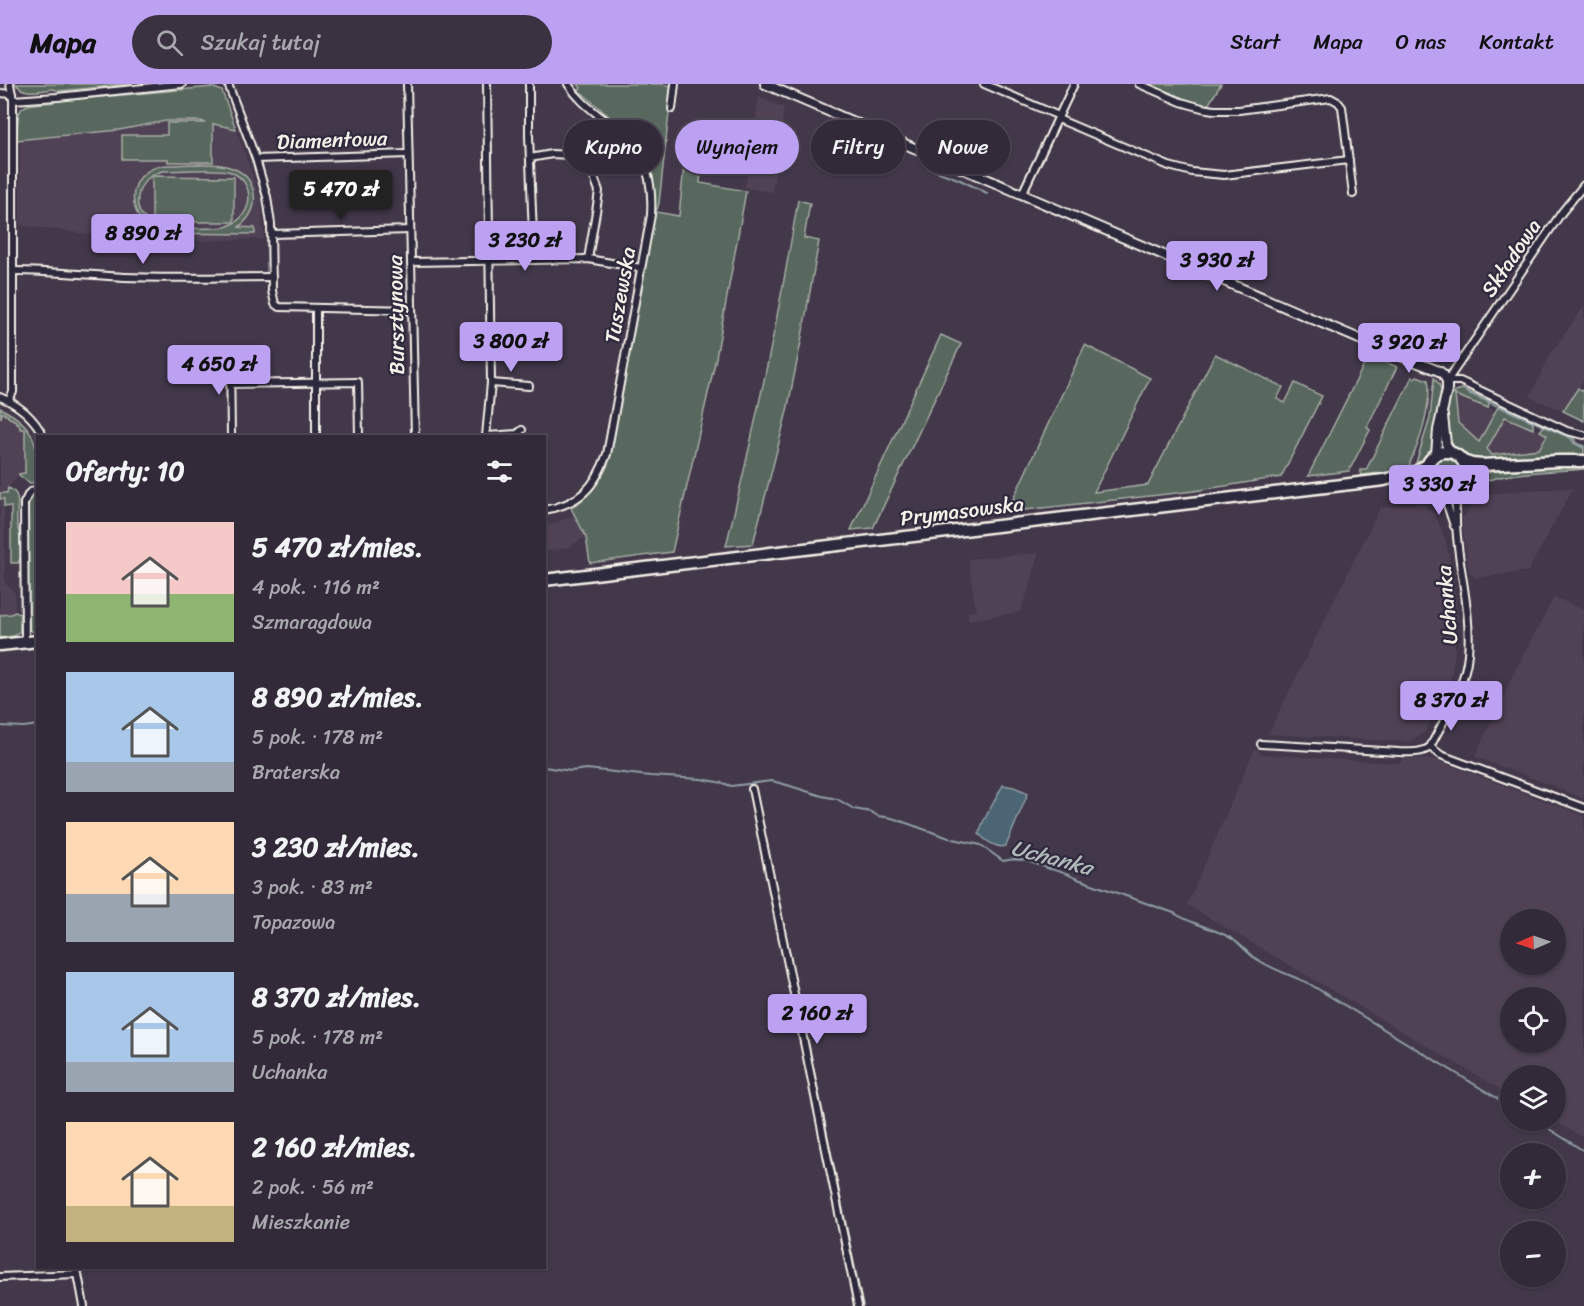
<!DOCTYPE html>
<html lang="pl">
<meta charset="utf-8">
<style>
:root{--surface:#322a38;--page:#3a3240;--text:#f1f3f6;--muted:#a8a7ae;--line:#4d4653;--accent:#bca0f2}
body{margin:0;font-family:Sriracha,sans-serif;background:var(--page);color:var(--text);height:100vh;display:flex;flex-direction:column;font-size:22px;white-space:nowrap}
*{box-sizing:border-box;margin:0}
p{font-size:20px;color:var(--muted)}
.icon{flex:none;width:33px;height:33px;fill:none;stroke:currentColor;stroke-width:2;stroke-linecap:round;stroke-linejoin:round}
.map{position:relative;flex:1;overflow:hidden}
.details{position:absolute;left:36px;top:351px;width:510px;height:834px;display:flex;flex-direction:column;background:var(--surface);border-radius:0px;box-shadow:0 2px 4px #0004,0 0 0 2px var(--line)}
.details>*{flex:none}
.top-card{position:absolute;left:564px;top:36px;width:570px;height:54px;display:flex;gap:12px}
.needle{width:39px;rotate:268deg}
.tools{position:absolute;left:1500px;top:825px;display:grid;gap:12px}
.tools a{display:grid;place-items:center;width:66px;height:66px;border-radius:50%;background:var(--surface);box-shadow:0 2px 4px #0004,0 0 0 2px var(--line);font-size:30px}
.price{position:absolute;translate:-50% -51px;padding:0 14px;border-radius:6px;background:var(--accent);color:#111;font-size:20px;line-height:39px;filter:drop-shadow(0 2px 3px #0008)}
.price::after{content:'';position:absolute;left:50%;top:36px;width:18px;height:14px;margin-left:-9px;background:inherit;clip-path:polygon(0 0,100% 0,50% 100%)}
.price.current{background:#222;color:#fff}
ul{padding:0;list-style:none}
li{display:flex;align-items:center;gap:18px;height:150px;padding:0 30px}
li span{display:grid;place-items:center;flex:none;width:168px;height:120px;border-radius:0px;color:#555}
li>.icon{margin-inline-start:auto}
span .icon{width:72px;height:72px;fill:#fffc;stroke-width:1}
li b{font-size:26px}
h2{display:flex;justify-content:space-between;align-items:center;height:72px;padding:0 30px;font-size:26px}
.tag{padding:0 21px;border-radius:27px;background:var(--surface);box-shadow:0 2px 4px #0004,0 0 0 2px var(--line);font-size:21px;line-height:54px}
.tag.current{background:var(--accent);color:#111}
header{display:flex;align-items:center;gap:36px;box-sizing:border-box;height:84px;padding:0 30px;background:var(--accent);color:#111}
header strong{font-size:28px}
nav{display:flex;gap:33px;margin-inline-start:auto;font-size:21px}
.search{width:420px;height:54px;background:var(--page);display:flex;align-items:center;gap:15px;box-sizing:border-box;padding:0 21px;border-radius:33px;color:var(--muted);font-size:22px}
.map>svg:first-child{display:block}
.built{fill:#504254;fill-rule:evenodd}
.green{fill:#58675e;stroke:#a6aca3;stroke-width:1.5;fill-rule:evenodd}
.water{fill:#4c6575;stroke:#8f9da3;stroke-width:1.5}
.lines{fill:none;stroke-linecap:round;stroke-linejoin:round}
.stream{stroke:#8f9da3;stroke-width:2}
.minor-casing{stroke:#f4f1e8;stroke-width:10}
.tertiary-casing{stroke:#f4f1e8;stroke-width:12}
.primary-casing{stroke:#f4f1e8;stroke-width:15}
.minor{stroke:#2f2a3d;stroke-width:6}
.tertiary{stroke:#2f2a3d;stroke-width:8}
.primary{stroke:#2f2a3d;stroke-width:10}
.labels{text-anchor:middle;stroke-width:4.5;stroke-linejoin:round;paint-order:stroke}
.street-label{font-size:21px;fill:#f4f1e8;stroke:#2f2a3d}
.water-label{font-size:22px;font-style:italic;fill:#b1b9ba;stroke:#2f2a3d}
</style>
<header>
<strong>Mapa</strong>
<div class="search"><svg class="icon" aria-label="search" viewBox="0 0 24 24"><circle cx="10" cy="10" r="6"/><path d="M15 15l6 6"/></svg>Szukaj tutaj</div>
<nav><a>Start</a><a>Mapa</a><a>O nas</a><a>Kontakt</a></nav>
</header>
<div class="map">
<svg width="1584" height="1222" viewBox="0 0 1584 1222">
<rect width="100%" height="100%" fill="#42384a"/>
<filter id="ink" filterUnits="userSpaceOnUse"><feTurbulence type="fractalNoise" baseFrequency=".0167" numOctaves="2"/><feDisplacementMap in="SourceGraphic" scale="12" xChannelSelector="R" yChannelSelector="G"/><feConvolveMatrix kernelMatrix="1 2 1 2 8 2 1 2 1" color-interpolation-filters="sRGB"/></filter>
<g filter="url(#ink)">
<g class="built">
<polygon points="759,13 784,24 772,108 745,104"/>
<polygon points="180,36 201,37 236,45 261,116 264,155 189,157 117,154 20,141 20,56 119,46"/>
<polygon points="1584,223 1584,294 1563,327 1530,313 1551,269"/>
<polygon points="1455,310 1495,327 1479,359 1458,339"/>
<polygon points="0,327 1,329 5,329 19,339 19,344 21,345 25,345 25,390 20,390 8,404 7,409 0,409"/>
<polygon points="1505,333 1547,350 1539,365 1492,371 1486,365"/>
<polygon points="1573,404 1528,487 1475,494 1469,489 1462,435 1480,411 1525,406"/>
<polygon points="0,415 4,415 5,500 10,503 15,510 15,528 11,530 0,531"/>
<polygon points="1421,419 1435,430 1446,457 1454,498 1458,536 1455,543 1455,569 1450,599 1425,648 1410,658 1268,650 1380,424"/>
<polygon points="575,431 586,453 567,464 545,467 544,443"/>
<polygon points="1038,469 1032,497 1020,528 968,536 968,528 976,527 968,475"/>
<polygon points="1554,513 1584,526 1584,715 1553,702 1475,673 1513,591"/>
<path d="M1254 666H1259L1260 670 1375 678 1401 679 1403 675H1433L1584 732V1054L1554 1037 1556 1036V992H1510V1011L1187 821ZM1510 836H1556V880H1510ZM1510 914H1556V958H1510Z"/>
</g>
<g class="green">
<path d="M16 0H132L58 7 54 5C42 6 24 12 16 0Z"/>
<path d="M578 0H661L672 2 659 119 656 128 679 132 684 82 701 86 700 99 746 107 716 274 672 468 590 479 586 453 571 424C590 412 602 396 610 375L655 129C656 102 652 78 634 57V54L582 9 578 8 581 4Z"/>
<polygon points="1142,0 1221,0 1207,23"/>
<path d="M212 3 222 7 236 45 213 40V78H168V75H122V51H167V39H205L201 37H166L119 46 17 56C18 17 18 22 55 18L56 17Z"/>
<path d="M169 81C197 81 248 71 254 110 256 124 249 135 239 143L255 144V150L128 149V144H148C122 120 132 82 169 81ZM162 87C177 87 219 83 231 88 262 101 250 144 216 144 192 144 127 152 139 108 143 96 151 91 162 87Z"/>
<polygon points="152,92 234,93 234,138 152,138"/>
<path d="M798 116 810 119 804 154 819 157 801 258 787 327 753 460 726 462C754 348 779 232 798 116Z"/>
<polygon points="941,251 961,260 873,444 851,446"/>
<polygon points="1085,261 1150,294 1094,408 1148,401 1215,270 1283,303 1277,315 1285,319 1295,299 1322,312 1281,393 1194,407 1007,428"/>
<polygon points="1369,271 1397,283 1367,343 1370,346 1349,387 1308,392"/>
<path d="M1417 292 1428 296C1432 313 1422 351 1415 367 1412 374 1409 378 1409 386L1362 391 1360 386H1366L1412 293 1415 294Z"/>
<polygon points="1434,294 1439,300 1441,306 1436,330 1434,365 1423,379 1415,382 1430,334"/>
<polygon points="1578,304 1584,308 1584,337 1563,327"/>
<polygon points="1462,305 1490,317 1488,324 1455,311 1458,339 1479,358 1499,321 1533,335 1533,345 1505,333 1487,365 1492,371 1539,365 1547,351 1540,347 1545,341 1574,354 1576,359 1584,362 1584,372 1551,372 1483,378 1467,374 1453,364 1448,357 1447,332 1450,314 1456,307"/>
<path d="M0 324C37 342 38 360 37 398L30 399 19 391V390L25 389V345H20L19 339H16V337L8 333V331H5V329H2L1 334Z"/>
<circle cx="1446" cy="388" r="15"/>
<path d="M1539 382H1584V385C1552 388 1516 387 1485 397 1474 401 1468 413 1458 416 1460 409 1467 397 1473 393 1484 386 1524 384 1539 382Z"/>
<path d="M8 404C13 406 16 408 17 413 19 421 16 430 17 437 18 451 26 467 18 479H11V423L4 422V415H0V409H7Z"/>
<path d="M37 409V548C31 549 29 545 27 540L28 421 31 412Z"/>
<polygon points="15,528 20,530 20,547 14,552 0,554 0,531 11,530"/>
<polygon points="756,706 863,1222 855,1222 776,834 749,707"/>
</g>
<path class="water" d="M1003 701 1014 703 1028 709 1006 762C996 765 986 757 979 750L983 738Z"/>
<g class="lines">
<g class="stream">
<polyline points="792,0 794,1"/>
<polyline points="928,84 958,95 987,109"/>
<polyline points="1466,308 1571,354 1574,359 1584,364"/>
<polyline points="0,642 24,643 38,641"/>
<path d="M544 683 571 687 587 685 650 692 701 695 723 699 731 702 772 697 787 701 822 712 837 715 854 725 871 728 878 732 892 734 949 754 981 761 1003 777C1022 773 1029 778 1047 784 1057 787 1066 789 1075 794L1174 829C1192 841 1216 844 1234 856 1241 861 1246 867 1252 872 1270 885 1288 890 1308 899L1510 1022"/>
<polyline points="1535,1036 1584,1067"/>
</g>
<defs>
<g id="minor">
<polyline points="228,0 256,75 267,113 271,140 272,207 275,220 279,223 412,226"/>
<polyline points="407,0 415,352"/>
<polyline points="529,0 529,52 534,176"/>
<polyline points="984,0 1059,32"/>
<polyline points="1139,0 1181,18 1202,24 1214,26 1239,26 1331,14 1338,18 1342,23 1353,110"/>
<polyline points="0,9 12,10"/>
<polyline points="13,16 57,13 182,0"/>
<polyline points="672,25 675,0"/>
<polyline points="1058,35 1169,82 1192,88 1224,91 1349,76"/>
<polyline points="530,74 552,70 570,71 581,78 592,88 599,107 596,128 588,175"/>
<polyline points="256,75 408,70"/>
<polyline points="1022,110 1074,0"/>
<polyline points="272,150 410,146"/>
<polyline points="411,178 588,175 641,184"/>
<path d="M13 187C50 187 87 191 124 193 173 195 223 193 272 193"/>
<polyline points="491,247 537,251"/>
<polyline points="230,271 231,352"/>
<polyline points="1447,297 1562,128 1584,101"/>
<polyline points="1447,297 1460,297 1567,347 1584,351"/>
<polyline points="491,299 529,302"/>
<polyline points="230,300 358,298 359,352"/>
<path d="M0 313C19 321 34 333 43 352"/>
<polyline points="9,316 13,308 13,16 10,0"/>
<polyline points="316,352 316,224"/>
<polyline points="486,352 491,299 487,0"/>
<polyline points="487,352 517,350 522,346"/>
<polyline points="1443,408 1454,442"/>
<path d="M544 426C580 420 595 403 607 370L651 131C654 80 639 63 601 33 588 23 577 14 568 0"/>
<polyline points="25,558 24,419 29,409 38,404"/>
<path d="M1261 660 1399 668C1410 668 1421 670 1430 663 1445 634 1465 603 1468 570 1472 525 1457 481 1456 437 1456 426 1455 416 1457 405"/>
<polyline points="1430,663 1441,671 1584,724"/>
<polyline points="752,705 858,1222"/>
<polyline points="0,1193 78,1190 84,1222"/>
</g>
<g id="tertiary">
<polyline points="765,0 1385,266 1439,287 1443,290 1447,297 1447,306 1438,346 1436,370"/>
<polyline points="1443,332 1446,360 1451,368"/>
</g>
<g id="primary">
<circle cx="1446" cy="388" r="20"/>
<polyline points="1463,377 1472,380 1482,381 1558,377 1584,377"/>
<polyline points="544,496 1384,396 1415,388 1427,381"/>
<polyline points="0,561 38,557"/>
</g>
</defs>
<use href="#minor" class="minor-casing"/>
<use href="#tertiary" class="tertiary-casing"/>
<use href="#primary" class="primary-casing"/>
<use href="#minor" class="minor"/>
<use href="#tertiary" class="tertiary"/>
<use href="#primary" class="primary"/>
</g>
</g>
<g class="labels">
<g class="street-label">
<text transform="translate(332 56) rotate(-2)" y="7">Diamentowa</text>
<text transform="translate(1511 174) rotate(-56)" y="7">Składowa</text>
<text transform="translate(620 211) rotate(-80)" y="7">Tuszewska</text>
<text transform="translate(396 231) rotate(-91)" y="7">Bursztynowa</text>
<text transform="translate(962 427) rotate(-7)" y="7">Prymasowska</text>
<text transform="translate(1447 521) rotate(-95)" y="7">Uchanka</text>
</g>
<g class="water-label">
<text transform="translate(1052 773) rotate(15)" y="8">Uchanka</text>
</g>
</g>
</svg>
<div class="tools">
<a><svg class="needle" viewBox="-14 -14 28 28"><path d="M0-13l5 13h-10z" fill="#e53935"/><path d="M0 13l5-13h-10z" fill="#a8a7ae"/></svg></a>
<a><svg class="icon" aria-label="locate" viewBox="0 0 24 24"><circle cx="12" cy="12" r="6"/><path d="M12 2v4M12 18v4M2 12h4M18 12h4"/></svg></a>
<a><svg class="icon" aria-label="layers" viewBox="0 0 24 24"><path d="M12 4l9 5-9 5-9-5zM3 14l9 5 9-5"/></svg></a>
<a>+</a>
<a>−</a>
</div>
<b class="price current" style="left:341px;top:137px">5 470 zł</b>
<b class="price" style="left:143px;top:181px">8 890 zł</b>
<b class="price" style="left:525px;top:188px">3 230 zł</b>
<b class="price" style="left:1217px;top:208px">3 930 zł</b>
<b class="price" style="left:511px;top:289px">3 800 zł</b>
<b class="price" style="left:1409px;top:290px">3 920 zł</b>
<b class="price" style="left:219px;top:312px">4 650 zł</b>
<b class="price" style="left:1439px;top:432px">3 330 zł</b>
<b class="price" style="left:1451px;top:648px">8 370 zł</b>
<b class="price" style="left:817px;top:961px">2 160 zł</b>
<div class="top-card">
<a class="tag">Kupno</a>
<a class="tag current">Wynajem</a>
<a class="tag">Filtry</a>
<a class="tag">Nowe</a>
</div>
<section class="details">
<h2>Oferty: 10<svg class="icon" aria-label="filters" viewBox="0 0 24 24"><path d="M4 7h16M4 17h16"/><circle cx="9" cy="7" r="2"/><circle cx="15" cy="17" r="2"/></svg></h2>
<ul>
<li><span style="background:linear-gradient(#f6c9c9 60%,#8fb573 0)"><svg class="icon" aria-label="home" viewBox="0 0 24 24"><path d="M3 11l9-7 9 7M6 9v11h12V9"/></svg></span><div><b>5 470 zł/mies.</b><p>4 pok. · 116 m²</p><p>Szmaragdowa</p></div></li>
<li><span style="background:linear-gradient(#a9c7e8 75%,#9aa5b1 0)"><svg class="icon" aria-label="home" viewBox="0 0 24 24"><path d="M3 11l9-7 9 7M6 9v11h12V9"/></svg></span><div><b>8 890 zł/mies.</b><p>5 pok. · 178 m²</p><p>Braterska</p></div></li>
<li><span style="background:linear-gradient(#ffd9b3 60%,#9aa5b1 0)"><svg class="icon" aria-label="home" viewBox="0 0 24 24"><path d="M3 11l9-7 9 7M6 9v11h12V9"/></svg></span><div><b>3 230 zł/mies.</b><p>3 pok. · 83 m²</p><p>Topazowa</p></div></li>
<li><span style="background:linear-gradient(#a9c7e8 75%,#9aa5b1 0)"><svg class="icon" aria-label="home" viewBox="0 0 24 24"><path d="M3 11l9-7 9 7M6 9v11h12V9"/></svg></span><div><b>8 370 zł/mies.</b><p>5 pok. · 178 m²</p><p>Uchanka</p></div></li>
<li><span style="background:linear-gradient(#ffd9b3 70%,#c2b280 0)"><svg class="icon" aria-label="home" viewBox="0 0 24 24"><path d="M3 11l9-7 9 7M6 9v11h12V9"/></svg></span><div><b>2 160 zł/mies.</b><p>2 pok. · 56 m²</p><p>Mieszkanie</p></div></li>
</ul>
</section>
</div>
